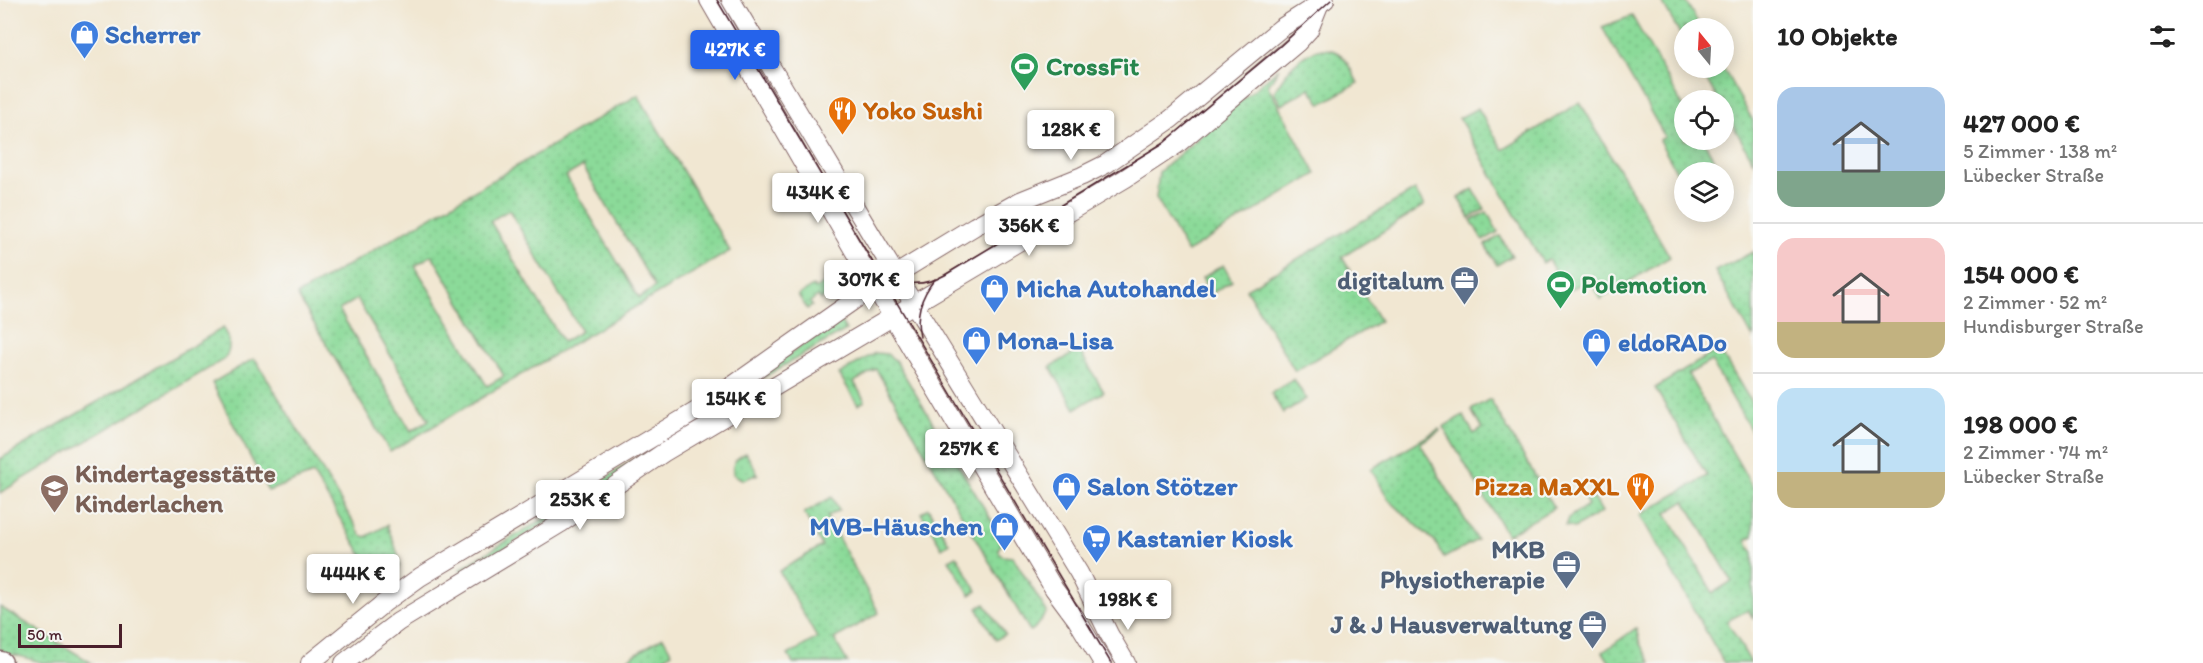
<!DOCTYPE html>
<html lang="de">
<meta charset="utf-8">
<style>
:root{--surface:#fff;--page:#f2f2f2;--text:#222;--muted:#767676;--line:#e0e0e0;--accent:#2563eb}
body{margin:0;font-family:Itim,sans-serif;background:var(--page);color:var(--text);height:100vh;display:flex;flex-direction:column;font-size:22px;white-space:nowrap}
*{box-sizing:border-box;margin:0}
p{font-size:20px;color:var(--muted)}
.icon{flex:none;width:33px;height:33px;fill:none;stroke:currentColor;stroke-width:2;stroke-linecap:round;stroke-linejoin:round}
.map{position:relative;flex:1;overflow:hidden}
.details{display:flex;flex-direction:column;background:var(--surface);width:450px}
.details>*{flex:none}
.needle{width:39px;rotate:342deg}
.controls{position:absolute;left:1674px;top:18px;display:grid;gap:12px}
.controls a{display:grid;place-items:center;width:60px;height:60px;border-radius:50%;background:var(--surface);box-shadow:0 3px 15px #0003;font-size:30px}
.scale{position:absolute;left:18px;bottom:15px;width:104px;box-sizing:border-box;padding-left:6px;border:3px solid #4a1f2b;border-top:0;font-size:16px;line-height:21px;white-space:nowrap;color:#4a1f2b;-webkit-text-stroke:4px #f6f6f2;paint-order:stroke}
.price{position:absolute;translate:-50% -51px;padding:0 14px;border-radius:6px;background:#fff;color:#222;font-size:20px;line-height:39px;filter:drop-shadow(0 2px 3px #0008)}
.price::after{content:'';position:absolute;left:50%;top:36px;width:18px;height:14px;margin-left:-9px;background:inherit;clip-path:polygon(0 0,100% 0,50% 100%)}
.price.on{background:var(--accent);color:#fff}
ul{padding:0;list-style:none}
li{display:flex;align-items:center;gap:18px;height:150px;padding:0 24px}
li+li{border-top:2px solid var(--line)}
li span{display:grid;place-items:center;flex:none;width:168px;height:120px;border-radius:18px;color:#555}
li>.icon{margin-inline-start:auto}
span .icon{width:72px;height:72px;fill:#fffc;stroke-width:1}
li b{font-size:26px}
h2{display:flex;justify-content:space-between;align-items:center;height:72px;padding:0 24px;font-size:26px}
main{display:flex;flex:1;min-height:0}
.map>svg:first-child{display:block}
.grass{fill:url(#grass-dots);stroke:#6a7c62;stroke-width:1.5;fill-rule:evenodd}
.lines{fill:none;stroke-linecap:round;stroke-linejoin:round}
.secondary-casing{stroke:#846565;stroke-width:20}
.highway-casing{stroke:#846565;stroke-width:25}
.secondary{stroke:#fff;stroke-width:18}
.highway{stroke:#fff;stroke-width:22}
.tram{stroke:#4a1f2b;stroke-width:1.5}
.labels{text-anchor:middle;stroke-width:4.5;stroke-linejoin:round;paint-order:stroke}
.shop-label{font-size:26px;font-weight:bold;fill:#366cbe;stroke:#f6f6f2;text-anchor:start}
.leisure-label{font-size:26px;font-weight:bold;fill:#27864d;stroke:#f6f6f2;text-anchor:start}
.food-label{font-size:26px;font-weight:bold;fill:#c56008;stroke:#f6f6f2;text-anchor:start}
.service-label{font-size:26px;font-weight:bold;fill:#4e5e75;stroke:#f6f6f2;text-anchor:end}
.education-label{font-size:26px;font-weight:bold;fill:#785e54;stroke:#f6f6f2;text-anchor:start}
</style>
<main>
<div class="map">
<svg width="1753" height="663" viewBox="0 0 1753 663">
<defs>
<pattern id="grass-dots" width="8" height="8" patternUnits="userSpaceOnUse" patternTransform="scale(1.5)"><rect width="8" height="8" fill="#8bda99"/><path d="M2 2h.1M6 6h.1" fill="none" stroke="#79bb84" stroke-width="1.8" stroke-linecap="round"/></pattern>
</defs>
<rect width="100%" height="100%" fill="#f6f6f2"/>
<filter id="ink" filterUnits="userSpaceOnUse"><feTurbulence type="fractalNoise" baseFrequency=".0167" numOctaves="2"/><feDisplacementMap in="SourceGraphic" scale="12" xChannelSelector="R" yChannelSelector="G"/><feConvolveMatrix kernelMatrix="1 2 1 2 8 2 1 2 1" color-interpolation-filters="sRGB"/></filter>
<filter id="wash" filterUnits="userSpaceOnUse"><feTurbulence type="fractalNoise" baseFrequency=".008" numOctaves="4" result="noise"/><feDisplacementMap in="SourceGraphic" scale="24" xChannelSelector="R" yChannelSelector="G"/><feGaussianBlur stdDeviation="1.35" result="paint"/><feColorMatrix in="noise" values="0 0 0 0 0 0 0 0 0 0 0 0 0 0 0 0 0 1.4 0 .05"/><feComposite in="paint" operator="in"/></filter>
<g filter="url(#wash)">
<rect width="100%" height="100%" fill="#f1e7d2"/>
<g class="grass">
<polygon points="1666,0 1685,0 1701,28 1684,28 1684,41 1662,2"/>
<polygon points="1632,16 1684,108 1684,140 1703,140 1722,172 1684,172 1684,193 1681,180 1659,140 1665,137 1602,27"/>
<path d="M1322 49C1345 48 1348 66 1358 83L1321 104 1310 88 1281 105 1274 92C1285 73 1299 53 1322 49Z"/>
<polygon points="1279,68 1268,86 1316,174 1187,252 1156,198 1159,172"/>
<polygon points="1700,68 1723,68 1753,121 1753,161 1724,109 1724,100 1718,100"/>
<path d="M638 95 730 251 390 452 297 295ZM583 166 655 287 639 298 566 176ZM509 210 581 331 563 342 490 221ZM432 255 504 376 487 386 415 266ZM357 299 429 420 411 431 339 310Z"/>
<polygon points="1580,102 1670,257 1600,299 1589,279 1566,292 1548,259 1543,263 1459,118 1478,108 1503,150"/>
<polygon points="1473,189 1485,209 1470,218 1458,198"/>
<polygon points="1415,190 1424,206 1342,257 1380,321 1295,371 1246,289"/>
<polygon points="1487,212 1498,232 1483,241 1471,220"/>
<polygon points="1500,236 1512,256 1497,265 1485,245"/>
<polygon points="1753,252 1753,338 1715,271"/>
<polygon points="1223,265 1232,281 1211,294 1202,278"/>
<polygon points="838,270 842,273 841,285 821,300 818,296 810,302 812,306 807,309 798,295 813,286 815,289 825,283 823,279"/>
<polygon points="840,320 846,330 764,377 736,400 566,511 463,574 460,569 563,507"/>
<path d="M223 328C229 339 233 350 223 360L0 493V459Z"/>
<path d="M1719 349 1753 405V434L1711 361 1688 374 1753 488V536L1746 540 1753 553V618L1748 610 1727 621 1751 663H1724L1640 515 1707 476 1655 388ZM1685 501 1732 581 1713 593 1666 513Z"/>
<polygon points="1079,350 1104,392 1075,409 1050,367"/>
<polygon points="875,353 887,354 896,361 1004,541 998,549 1002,556 1013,557 1047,612 1034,629 1030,631 876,369 854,382 865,401 858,405 839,374"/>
<path d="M253 359 256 360 361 535 366 537 387 525C395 548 413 574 381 586L313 474 268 491 212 383Z"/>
<polygon points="1294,379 1306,399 1283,413 1271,393"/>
<polygon points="1490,399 1554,508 1507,535 1443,427 1463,415 1474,434 1482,429 1471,410"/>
<polygon points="1439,429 1440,431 1420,443 1477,540 1444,558 1435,542 1389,500 1371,469"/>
<path d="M746 453 758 474 743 480 733 474C731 462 737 458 746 453Z"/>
<polygon points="1592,495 1602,512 1574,528 1565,526 1568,518 1588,505 1585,500"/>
<polygon points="832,497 839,510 827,517 879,613 834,639 848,663 793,663 788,655 817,638 779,571 822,546 804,513"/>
<polygon points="928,508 949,543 942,548 921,513"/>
<polygon points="957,556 977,591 970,595 949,560"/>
<polygon points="985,604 1005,634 996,640 977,608"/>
<polygon points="0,607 92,663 43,663 16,655 0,654"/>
<polygon points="1636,628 1640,644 1651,663 1610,663 1603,652"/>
<polygon points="663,637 672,653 656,663 621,663"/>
</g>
</g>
<g filter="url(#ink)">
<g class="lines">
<defs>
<g id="secondary">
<polyline points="709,0 875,287 1054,589 1077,620 1103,663"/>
<polyline points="731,0 877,244 1079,573 1109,634 1126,663"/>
<polyline points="310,663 384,603 420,577 698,410 857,298 975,226 1020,201 1082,176 1106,164 1171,119 1281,28 1325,0"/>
<polyline points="344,663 398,622 561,523 663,453 1126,178 1176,145 1298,42 1309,30 1319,5"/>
</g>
<polyline id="highway" points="0,663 1,663"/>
</defs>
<use href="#secondary" class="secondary-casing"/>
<use href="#highway" class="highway-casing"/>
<use href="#secondary" class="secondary"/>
<use href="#highway" class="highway"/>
<g class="tram">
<polyline points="717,0 1111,663"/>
<path d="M880 269C899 287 923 287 945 275L1165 142 1279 47 1331 0"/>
<path d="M920 337C915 316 921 296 935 279"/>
</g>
</g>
</g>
<defs>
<symbol id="shop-pin" viewBox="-11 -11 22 30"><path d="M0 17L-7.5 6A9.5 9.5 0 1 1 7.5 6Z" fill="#3f7fe0" stroke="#f6f6f2"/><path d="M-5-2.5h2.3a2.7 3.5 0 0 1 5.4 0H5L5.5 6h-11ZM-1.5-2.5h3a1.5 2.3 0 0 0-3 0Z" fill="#fff"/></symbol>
<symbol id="stadium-pin" viewBox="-11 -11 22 30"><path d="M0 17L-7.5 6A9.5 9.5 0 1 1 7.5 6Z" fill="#2e9e5b" stroke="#f6f6f2"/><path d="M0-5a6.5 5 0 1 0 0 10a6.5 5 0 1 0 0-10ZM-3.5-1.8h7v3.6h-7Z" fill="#fff"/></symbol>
<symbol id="restaurant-pin" viewBox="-11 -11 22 30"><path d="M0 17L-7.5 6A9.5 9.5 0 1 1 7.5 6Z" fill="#e8710a" stroke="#f6f6f2"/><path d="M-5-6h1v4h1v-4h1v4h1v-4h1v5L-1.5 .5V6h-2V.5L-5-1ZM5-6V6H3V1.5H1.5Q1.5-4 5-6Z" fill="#fff"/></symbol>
<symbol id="office-pin" viewBox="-11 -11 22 30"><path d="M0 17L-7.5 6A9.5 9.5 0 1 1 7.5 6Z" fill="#5c6f8a" stroke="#f6f6f2"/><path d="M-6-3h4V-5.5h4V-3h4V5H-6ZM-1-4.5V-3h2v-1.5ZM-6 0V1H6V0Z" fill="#fff"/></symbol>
<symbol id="school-pin" viewBox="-11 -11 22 30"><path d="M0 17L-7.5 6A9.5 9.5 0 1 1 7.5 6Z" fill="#8d6e63" stroke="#f6f6f2"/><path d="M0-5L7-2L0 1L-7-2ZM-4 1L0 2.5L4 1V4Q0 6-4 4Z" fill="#fff"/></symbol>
<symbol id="supermarket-pin" viewBox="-11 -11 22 30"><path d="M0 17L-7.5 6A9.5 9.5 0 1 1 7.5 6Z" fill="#3f7fe0" stroke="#f6f6f2"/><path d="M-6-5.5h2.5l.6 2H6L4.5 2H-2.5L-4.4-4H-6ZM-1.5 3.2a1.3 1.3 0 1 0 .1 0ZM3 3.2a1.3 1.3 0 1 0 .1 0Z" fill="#fff"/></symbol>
</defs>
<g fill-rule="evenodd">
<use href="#shop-pin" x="68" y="18" width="33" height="45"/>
<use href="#stadium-pin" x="1008" y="50" width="33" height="45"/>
<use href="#restaurant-pin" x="826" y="94" width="33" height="45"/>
<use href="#office-pin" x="1448" y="264" width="33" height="45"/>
<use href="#stadium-pin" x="1544" y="268" width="33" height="45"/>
<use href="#shop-pin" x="978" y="272" width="33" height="45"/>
<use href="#shop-pin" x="960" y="324" width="33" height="45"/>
<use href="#shop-pin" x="1580" y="326" width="33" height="45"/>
<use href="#shop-pin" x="1050" y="470" width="33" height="45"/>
<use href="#restaurant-pin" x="1624" y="470" width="33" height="45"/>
<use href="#school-pin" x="38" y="472" width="33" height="45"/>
<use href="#shop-pin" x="988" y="510" width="33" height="45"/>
<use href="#supermarket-pin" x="1080" y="522" width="33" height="45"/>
<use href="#office-pin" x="1550" y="548" width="33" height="45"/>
<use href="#office-pin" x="1576" y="608" width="33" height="45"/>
</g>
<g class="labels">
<g class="shop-label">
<text x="105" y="43">Scherrer</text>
<text x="1016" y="297">Micha Autohandel</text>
<text x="997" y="349">Mona-Lisa</text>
<text x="1618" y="351">eldoRADo</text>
<text x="1087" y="495">Salon Stötzer</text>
<text x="983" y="535" text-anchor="end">MVB-Häuschen</text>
<text x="1117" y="547">Kastanier Kiosk</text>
</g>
<g class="leisure-label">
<text x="1046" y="75">CrossFit</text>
<text x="1581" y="293">Polemotion</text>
</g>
<g class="food-label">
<text x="863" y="119">Yoko Sushi</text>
<text x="1619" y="495" text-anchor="end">Pizza MaXXL</text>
</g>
<g class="service-label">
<text x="1444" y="289">digitalum</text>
<text x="1545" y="558">MKB<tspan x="1545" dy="30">Physiotherapie</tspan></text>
<text x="1572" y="633">J &amp; J Hausverwaltung</text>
</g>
<g class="education-label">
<text x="75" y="482">Kindertagesstätte<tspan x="75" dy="30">Kinderlachen</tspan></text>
</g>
</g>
</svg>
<div class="controls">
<a><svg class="needle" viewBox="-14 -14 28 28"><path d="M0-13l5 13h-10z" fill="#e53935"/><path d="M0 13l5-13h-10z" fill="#767676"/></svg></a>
<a><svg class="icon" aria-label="locate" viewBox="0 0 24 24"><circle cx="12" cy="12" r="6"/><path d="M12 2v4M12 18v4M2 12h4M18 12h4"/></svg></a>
<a><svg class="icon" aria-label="layers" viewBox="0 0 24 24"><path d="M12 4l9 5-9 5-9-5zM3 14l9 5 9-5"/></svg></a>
</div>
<div class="scale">50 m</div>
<b class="price on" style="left:735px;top:81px">427K €</b>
<b class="price" style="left:1071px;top:161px">128K €</b>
<b class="price" style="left:818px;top:224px">434K €</b>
<b class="price" style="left:1029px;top:257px">356K €</b>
<b class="price" style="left:869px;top:311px">307K €</b>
<b class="price" style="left:736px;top:430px">154K €</b>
<b class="price" style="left:969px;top:480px">257K €</b>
<b class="price" style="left:580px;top:531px">253K €</b>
<b class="price" style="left:353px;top:605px">444K €</b>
<b class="price" style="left:1128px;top:631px">198K €</b>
</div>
<section class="details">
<h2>10 Objekte<svg class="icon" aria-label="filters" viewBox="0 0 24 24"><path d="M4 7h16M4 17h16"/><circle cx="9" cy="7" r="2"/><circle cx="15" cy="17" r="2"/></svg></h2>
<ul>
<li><span style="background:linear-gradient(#a9c7e8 70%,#7fa58c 0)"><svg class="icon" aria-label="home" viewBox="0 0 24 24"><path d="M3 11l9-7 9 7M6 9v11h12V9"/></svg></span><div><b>427 000 €</b><p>5 Zimmer · 138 m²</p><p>Lübecker Straße</p></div></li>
<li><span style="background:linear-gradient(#f6c9c9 70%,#c2b280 0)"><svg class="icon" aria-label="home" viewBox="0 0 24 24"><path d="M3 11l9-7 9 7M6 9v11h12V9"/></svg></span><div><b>154 000 €</b><p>2 Zimmer · 52 m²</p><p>Hundisburger Straße</p></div></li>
<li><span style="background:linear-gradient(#bfe0f5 70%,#c2b280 0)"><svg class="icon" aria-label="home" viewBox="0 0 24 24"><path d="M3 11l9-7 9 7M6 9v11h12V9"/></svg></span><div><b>198 000 €</b><p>2 Zimmer · 74 m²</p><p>Lübecker Straße</p></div></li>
</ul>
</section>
</main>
